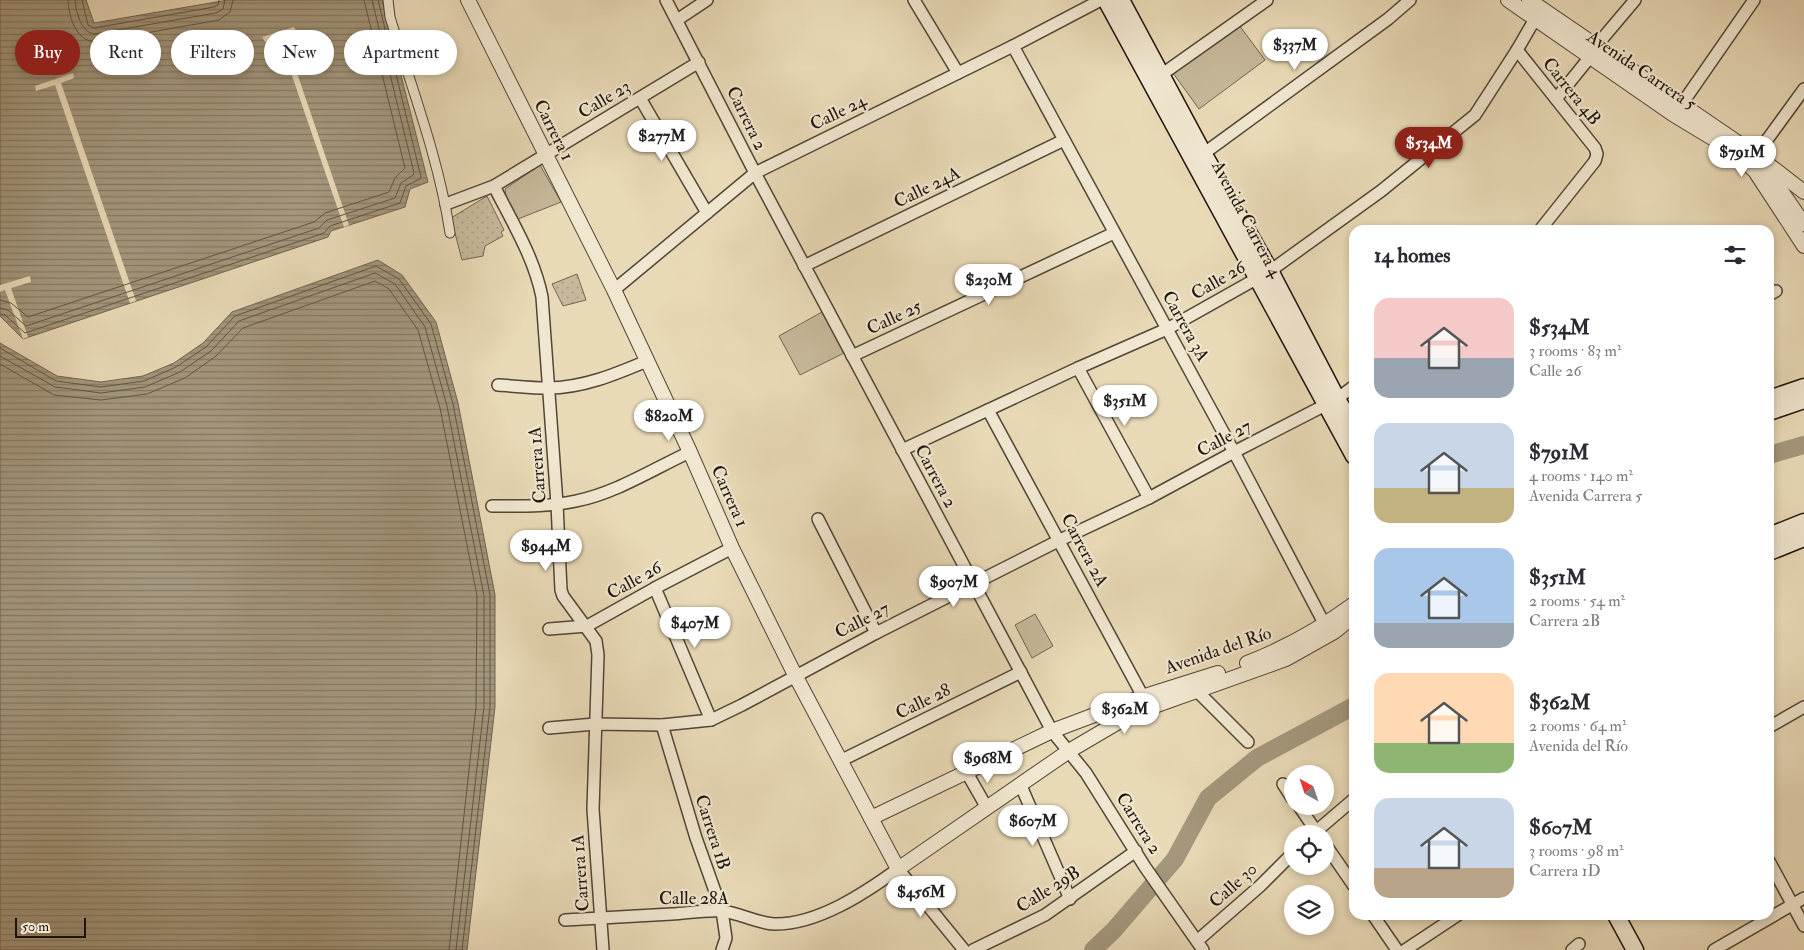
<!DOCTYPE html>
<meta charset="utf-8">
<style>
:root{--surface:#fff;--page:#f7f7f7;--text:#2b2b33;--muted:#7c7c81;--accent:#8f2418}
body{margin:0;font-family:"IM FELL Double Pica",serif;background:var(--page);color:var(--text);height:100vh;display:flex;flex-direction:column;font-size:19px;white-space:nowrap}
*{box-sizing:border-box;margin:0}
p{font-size:16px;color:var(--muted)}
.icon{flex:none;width:28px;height:28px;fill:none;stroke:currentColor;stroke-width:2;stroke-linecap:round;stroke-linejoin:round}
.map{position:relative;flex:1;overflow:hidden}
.details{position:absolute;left:1349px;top:225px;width:425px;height:695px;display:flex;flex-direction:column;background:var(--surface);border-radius:15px;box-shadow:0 2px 8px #0003}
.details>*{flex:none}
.guide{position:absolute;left:15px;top:30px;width:475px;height:45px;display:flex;gap:10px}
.needle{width:32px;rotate:320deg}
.fabs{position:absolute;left:1284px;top:765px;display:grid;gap:10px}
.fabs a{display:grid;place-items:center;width:50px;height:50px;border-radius:50%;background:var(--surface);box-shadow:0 2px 8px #0003;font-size:25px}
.scale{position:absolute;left:15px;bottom:12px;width:71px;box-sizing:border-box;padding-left:5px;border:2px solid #1e140c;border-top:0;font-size:14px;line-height:18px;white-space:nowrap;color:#1e140c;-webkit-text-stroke:4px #f1e7d0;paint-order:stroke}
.price{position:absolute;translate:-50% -42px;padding:0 11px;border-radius:18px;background:#fff;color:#222;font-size:16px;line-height:32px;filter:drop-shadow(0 1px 2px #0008)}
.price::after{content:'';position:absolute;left:50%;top:30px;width:15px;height:11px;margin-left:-8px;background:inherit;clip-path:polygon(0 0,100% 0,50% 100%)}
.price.on{background:var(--accent);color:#fff}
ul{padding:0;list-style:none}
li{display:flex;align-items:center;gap:15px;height:125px;padding:0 25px}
li span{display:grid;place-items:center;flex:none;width:140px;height:100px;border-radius:15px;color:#555}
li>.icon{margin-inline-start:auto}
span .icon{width:60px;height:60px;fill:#fffc;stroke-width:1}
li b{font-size:21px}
h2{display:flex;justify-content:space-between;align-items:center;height:60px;padding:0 25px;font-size:21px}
.pill{padding:0 18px;border-radius:22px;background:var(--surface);box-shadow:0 2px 8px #0003;font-size:18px;line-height:45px}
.pill.on{background:var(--accent);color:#fff}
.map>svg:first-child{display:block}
.green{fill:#c6b89a;stroke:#726653}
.garden{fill:url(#garden-dots);stroke:#726653}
.water{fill:url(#water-rules);stroke:#6e6350}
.pier{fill:#e9dab7}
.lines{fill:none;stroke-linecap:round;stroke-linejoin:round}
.shore{stroke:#615644;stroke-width:1}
.river{stroke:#a4977d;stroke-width:18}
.pedestrian-casing{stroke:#514637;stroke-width:11}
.minor-casing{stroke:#514637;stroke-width:14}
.tertiary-casing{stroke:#514637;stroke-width:16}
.secondary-casing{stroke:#1e140c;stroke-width:19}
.pedestrian{stroke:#f1e7d0;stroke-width:9}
.minor{stroke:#f1e7d0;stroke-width:11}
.tertiary{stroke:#f1e7d0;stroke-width:14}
.secondary{stroke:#f1e7d0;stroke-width:16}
.labels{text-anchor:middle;stroke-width:4.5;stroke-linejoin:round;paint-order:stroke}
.street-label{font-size:18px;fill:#1e140c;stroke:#f1e7d0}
</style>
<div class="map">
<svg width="1804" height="950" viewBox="0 0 1804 950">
<defs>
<pattern id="garden-dots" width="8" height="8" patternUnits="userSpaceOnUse" patternTransform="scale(1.25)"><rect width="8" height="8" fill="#c6b89a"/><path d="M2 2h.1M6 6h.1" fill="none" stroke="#aa9d84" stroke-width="1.8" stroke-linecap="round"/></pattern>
<pattern id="water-rules" width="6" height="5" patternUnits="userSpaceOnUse" patternTransform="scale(1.25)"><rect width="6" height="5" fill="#a4977d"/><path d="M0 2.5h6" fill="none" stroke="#857a65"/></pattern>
</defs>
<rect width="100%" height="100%" fill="#e9dab7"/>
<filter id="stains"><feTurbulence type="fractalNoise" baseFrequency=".004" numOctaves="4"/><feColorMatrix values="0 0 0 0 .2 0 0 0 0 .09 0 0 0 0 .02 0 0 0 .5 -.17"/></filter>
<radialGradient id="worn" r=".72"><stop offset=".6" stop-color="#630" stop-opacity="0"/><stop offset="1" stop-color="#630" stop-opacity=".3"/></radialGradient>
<g class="green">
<polygon points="1239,25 1265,60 1199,109 1173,73"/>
<polygon points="540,165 561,202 518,219 506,196 505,189"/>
<polygon points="822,312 844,353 800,375 779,336"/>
<polygon points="1035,614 1053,646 1032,658 1015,625"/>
</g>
<g class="garden">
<polygon points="487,196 504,230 501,232 503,236 485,246 483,256 462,260 451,218"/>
<polygon points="577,274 586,300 563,306 552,284"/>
</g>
<g class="water">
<polygon points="0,0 86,0 94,23 228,0 382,0 428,182 410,189 405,207 331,231 328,237 23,339 0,316"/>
<polygon points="378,260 402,275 436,322 458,403 495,595 495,707 467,950 0,950 0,343 57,376 101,382 143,376 174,363 203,343 232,312"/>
</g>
<g class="pier">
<polygon points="294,27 296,31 284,35 349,225 344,227 279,38 265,42 262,37"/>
<polygon points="73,73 74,78 61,83 136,301 130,303 55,85 36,91 35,86"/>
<polygon points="30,276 31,282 11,288 28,337 23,339 5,290 0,292 0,285"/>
</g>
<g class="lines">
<g class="shore">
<path d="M68 0C69 17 75 40 95 42L219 20 230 12 233 0"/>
<path d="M75 0C76 12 81 32 94 34L216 13 223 9 225 0"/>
<polyline points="82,0 88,25 94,28 214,7 218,5 219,0"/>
<polyline points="0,300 11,303 28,317 314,222 325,213 389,192 395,178 405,168 364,0"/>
<polyline points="0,308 8,310 26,326 319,228 327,220 395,198 401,183 413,175 414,173 372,0"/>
<polyline points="0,314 5,315 25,333 324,233 330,226 400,203 406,186 420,179 421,177 378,0"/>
<polyline points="0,348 56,381 101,387 144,381 176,367 206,347 235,316 376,266 399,279 431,324 453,404 490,595 490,707 462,950"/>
<polyline points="0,356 55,387 101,393 145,387 180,372 211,351 239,321 375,273 395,284 425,327 447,406 484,596 484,707 456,950"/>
<polyline points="0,364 54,395 101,400 147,394 185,378 216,356 243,328 375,281 389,289 418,330 440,408 477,596 476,707 449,950"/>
</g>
<g class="river">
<polyline points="1769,455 1804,445"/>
<polyline points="1093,950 1114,930 1175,859 1208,798 1257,758 1354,706"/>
</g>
<defs>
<path id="pedestrian" d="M388 0 390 17C412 89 439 159 450 233"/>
<g id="minor">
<polyline points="666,0 755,173 1052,731 1086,773 1145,867 1203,950"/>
<polyline points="914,0 958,73"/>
<polyline points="677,20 707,0"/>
<polyline points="1597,45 1635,0"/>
<polyline points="1013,46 1234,452 1325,625"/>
<polyline points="1517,50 1595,148 1597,154 1595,161 1540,230"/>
<polyline points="1161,75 1267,0"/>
<polyline points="640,98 707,213"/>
<polyline points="1556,99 1590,57"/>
<polyline points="1677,111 1754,0"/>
<polyline points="1756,155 1804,89"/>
<polyline points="1199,157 1388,19 1410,0"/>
<path d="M494 186C512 222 534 257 542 297L557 504 561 590 563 596 596 641 598 655 593 809 603 950"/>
<polyline points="446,204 494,186 699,62"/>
<polyline points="804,266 1064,140"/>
<polyline points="614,290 755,173 1013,46 1101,0"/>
<polyline points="1769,295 1776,291"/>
<polyline points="852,356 1114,233"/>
<polyline points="1078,368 1149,498"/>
<path d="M498 385C514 386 531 388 548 388 583 388 616 374 647 361"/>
<polyline points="988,410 1147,704"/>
<polyline points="902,450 1078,368 1167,329 1270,271 1381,191 1475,115 1517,50 1535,19"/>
<path d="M492 506C520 506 549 507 576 501 616 493 653 469 690 452"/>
<polyline points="818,519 876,633"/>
<polyline points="655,588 711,720"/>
<polyline points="549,629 587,626 655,588 732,548"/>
<polyline points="1196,690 1248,742"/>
<polyline points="662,725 696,838 722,911 726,938 722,950"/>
<polyline points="1769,727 1804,707"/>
<polyline points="549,728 595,724 662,725 711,720 742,705 876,633 1060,540 1149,498 1234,452 1337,399 1354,386"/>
<polyline points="840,761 1021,672"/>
<polyline points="967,773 987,808"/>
<polyline points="1283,784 1292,798"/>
<polyline points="1021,786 1070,899"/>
<polyline points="1299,806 1318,834"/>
<polyline points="1313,834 1354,799"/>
<polyline points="1325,844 1354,886"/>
<polyline points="1769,861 1804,926"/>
<polyline points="1373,915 1397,950"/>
<path d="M565 920C601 918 636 916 672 914 688 913 706 910 722 911 740 913 756 923 774 924 817 925 865 893 898 869L964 950"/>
<polyline points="1197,941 1260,886 1292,854"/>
<polyline points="973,950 1045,915 1136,851"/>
<polyline points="1405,950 1458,915"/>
<polyline points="1572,950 1579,944"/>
<polyline points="1714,950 1804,898"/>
</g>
<g id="tertiary">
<polyline points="468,0 614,290 690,452 732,548 795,675 898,869 1069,751 1132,714 1286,659 1334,632 1354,616"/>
<polyline points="1508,0 1674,115 1732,150 1755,171 1804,246"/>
<polyline points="1529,0 1756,155 1804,224"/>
<polyline points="1769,165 1804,192"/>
<path d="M1247 663C1286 648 1320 629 1354 604"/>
<polyline points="871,818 1052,731 1142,697 1218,673"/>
</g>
<g id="secondary">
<polyline points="1106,0 1354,456"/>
<polyline points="1121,0 1203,153 1270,271 1337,399 1354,428"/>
<polyline points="1769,399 1804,387"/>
<polyline points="1769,412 1804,400"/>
<polyline points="1769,536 1804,522"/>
<polyline points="1769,552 1804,538"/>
<polyline points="1616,915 1635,950"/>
</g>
</defs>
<use href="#pedestrian" class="pedestrian-casing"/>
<use href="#minor" class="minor-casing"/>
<use href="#tertiary" class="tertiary-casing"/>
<use href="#secondary" class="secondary-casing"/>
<use href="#pedestrian" class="pedestrian"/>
<use href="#minor" class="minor"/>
<use href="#tertiary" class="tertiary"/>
<use href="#secondary" class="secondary"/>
</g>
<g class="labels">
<g class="street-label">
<text transform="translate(1642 70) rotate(34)" y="6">Avenida Carrera 5</text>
<text transform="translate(1572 91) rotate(51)" y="6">Carrera 4B</text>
<text transform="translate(604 99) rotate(-31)" y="6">Calle 23</text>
<text transform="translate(838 112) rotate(-26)" y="6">Calle 24</text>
<text transform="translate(747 118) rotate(64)" y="6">Carrera 2</text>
<text transform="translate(554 130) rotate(63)" y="6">Carrera 1</text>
<text transform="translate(927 187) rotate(-26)" y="6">Calle 24A</text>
<text transform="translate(1247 219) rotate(62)" y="6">Avenida Carrera 4</text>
<text transform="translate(1218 280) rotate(-30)" y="6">Calle 26</text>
<text transform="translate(894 317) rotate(-25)" y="6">Calle 25</text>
<text transform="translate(1186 326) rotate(61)" y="6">Carrera 3A</text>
<text transform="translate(1224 438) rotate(-28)" y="6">Calle 27</text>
<text transform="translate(537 465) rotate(-94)" y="6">Carrera 1A</text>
<text transform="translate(936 476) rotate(62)" y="6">Carrera 2</text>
<text transform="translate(730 496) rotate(66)" y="6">Carrera 1</text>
<text transform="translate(1085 550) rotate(62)" y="6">Carrera 2A</text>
<text transform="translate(634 580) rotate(-29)" y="6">Calle 26</text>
<text transform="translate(862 620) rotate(-27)" y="6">Calle 27</text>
<text transform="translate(1218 650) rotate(-19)" y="6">Avenida del Río</text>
<text transform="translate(923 701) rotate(-26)" y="6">Calle 28</text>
<text transform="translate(1139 823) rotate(58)" y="6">Carrera 2</text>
<text transform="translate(713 832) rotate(72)" y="6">Carrera 1B</text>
<text transform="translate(580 873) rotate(-94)" y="6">Carrera 1A</text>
<text transform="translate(1233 885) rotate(-42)" y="6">Calle 30</text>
<text transform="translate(1048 889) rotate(-32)" y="6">Calle 29B</text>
<text x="694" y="904">Calle 28A</text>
</g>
</g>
<rect width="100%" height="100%" filter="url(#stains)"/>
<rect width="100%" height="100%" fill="url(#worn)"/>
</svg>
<div class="fabs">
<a><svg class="needle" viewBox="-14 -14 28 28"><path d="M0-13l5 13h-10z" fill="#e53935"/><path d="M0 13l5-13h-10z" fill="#7c7c81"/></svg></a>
<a><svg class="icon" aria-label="locate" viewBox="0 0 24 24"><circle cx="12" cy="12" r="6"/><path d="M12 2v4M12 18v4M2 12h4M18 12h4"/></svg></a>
<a><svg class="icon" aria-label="layers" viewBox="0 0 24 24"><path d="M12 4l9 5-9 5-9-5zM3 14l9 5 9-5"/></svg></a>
</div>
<div class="scale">50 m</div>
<b class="price" style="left:1295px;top:71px">$337M</b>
<b class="price" style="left:662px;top:162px">$277M</b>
<b class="price on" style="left:1429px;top:169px">$534M</b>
<b class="price" style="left:1742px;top:178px">$791M</b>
<b class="price" style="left:989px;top:306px">$230M</b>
<b class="price" style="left:1125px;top:427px">$351M</b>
<b class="price" style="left:669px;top:442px">$820M</b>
<b class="price" style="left:546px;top:572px">$944M</b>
<b class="price" style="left:954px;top:608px">$907M</b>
<b class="price" style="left:695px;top:649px">$407M</b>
<b class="price" style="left:1125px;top:735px">$362M</b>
<b class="price" style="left:988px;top:784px">$968M</b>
<b class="price" style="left:1033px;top:847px">$607M</b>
<b class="price" style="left:921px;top:918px">$456M</b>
<div class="guide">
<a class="pill on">Buy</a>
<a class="pill">Rent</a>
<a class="pill">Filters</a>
<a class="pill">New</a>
<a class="pill">Apartment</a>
</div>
<section class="details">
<h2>14 homes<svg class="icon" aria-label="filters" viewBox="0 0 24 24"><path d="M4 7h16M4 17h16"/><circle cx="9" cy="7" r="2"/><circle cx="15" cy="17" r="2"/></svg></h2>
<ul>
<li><span style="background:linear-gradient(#f6c9c9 60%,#9aa5b1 0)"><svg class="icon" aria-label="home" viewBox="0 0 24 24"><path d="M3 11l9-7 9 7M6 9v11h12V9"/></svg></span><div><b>$534M</b><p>3 rooms · 83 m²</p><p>Calle 26</p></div></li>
<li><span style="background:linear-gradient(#c9d6e8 65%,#c2b280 0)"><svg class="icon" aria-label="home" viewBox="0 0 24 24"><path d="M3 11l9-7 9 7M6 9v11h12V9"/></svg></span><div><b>$791M</b><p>4 rooms · 140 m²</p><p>Avenida Carrera 5</p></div></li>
<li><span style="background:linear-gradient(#a9c7e8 75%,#9aa5b1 0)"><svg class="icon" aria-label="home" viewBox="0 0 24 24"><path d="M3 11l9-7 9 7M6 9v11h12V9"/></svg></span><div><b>$351M</b><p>2 rooms · 54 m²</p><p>Carrera 2B</p></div></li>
<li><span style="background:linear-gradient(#ffd9b3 70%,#8fb573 0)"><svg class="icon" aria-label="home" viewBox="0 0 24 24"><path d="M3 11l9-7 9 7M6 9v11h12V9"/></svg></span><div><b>$362M</b><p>2 rooms · 64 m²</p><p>Avenida del Río</p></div></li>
<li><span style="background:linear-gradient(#c9d6e8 70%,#b9a48a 0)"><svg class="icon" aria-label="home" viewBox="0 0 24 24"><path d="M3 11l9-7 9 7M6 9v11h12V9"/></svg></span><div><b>$607M</b><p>3 rooms · 98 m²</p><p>Carrera 1D</p></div></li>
</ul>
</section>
</div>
